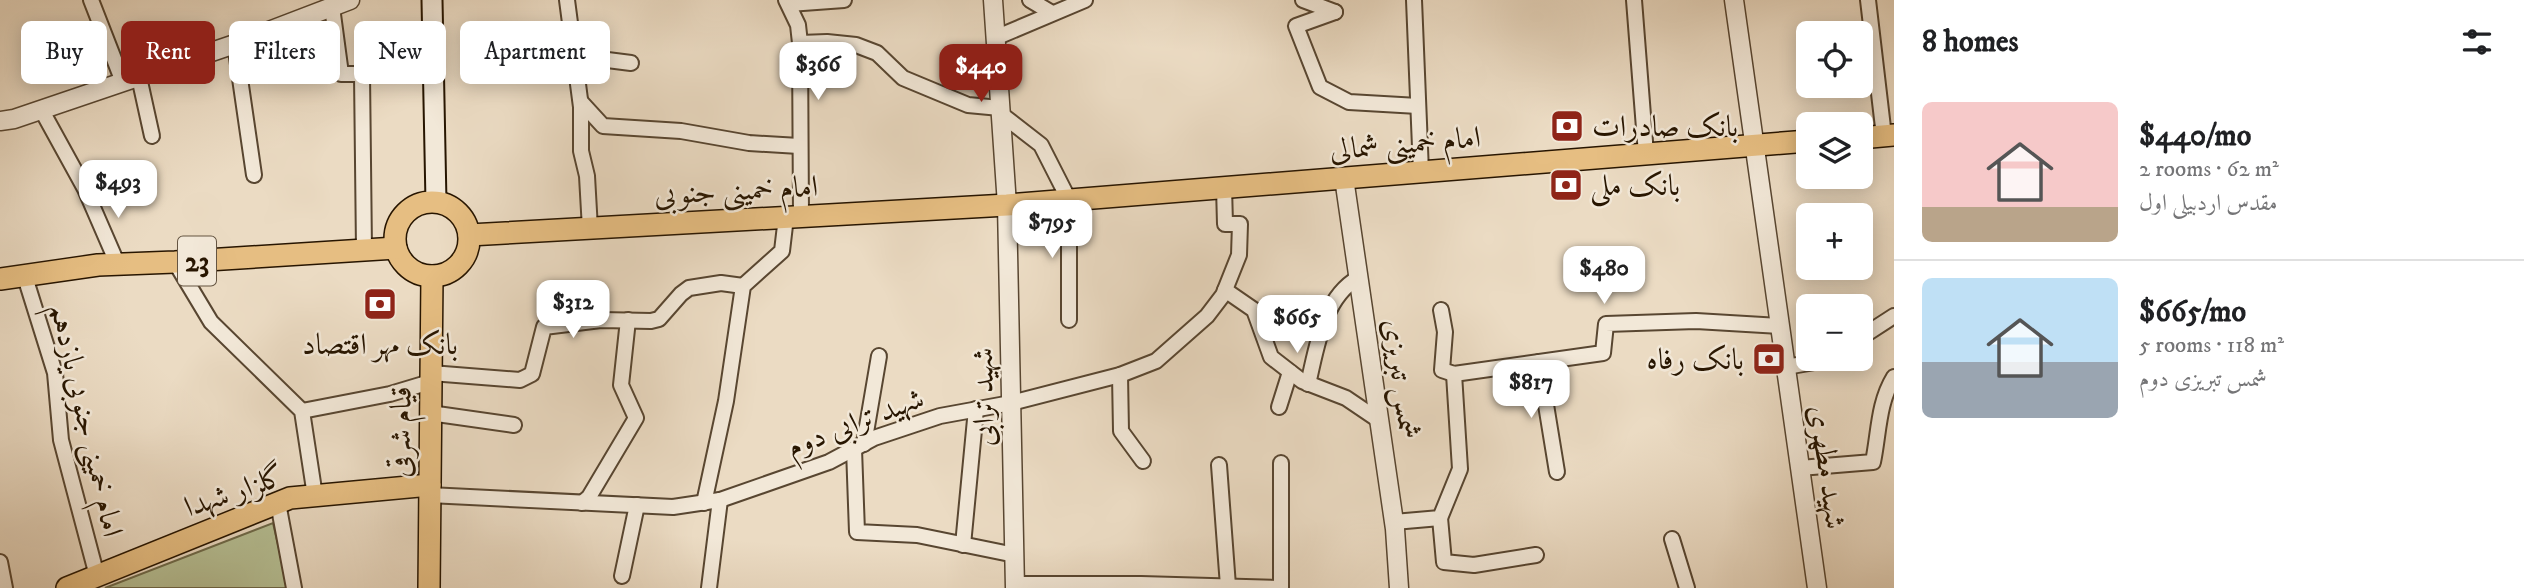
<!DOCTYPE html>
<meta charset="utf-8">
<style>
:root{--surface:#fff;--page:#f2f2f2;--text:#202124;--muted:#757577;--line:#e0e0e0;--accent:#8f2418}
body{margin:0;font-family:"IM FELL DW Pica",Amiri,serif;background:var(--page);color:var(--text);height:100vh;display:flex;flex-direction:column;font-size:26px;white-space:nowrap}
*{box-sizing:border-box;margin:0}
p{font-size:23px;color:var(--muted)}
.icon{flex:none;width:38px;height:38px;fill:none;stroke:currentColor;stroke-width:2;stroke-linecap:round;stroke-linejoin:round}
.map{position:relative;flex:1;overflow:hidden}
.drawer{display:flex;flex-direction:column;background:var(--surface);width:630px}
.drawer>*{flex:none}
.banner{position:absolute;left:21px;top:21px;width:665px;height:63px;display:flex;gap:14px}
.controls{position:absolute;left:1796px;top:21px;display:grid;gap:14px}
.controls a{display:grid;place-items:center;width:77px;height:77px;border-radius:10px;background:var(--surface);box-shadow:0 4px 18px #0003;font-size:35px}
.price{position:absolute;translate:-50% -60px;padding:0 16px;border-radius:14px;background:#fff;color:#222;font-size:23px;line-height:46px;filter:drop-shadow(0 2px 4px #0008)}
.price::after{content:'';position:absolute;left:50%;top:42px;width:21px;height:16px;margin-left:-10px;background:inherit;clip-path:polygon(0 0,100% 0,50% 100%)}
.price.current{background:var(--accent);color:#fff}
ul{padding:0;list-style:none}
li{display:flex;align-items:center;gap:21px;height:175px;padding:0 28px}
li+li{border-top:2px solid var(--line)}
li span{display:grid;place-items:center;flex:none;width:196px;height:140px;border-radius:10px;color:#555}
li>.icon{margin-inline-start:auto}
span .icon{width:84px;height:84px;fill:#fffc;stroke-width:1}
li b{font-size:30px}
h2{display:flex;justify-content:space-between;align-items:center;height:84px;padding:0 28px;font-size:30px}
.chip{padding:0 24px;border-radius:10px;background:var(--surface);box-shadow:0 4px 18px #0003;font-size:24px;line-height:63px}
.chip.current{background:var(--accent);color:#fff}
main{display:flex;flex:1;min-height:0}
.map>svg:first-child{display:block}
.green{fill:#b6c095;stroke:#6e6a4a;stroke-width:2}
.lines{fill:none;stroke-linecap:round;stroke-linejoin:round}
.minor-casing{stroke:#584631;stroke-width:18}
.tertiary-casing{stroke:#584631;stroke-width:21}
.secondary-casing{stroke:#271500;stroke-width:23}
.primary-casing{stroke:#271500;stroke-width:24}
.minor{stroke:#f2e8d8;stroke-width:14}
.tertiary{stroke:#f2e8d8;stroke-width:18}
.secondary{stroke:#f2e8d8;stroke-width:19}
.primary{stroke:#e6be82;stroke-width:21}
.labels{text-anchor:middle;stroke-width:5;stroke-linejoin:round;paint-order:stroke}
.shield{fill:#f2e8d8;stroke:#645441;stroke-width:2}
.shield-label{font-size:28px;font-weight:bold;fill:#271500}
.poi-label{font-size:30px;fill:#271500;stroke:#f2e8d8;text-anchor:start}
.street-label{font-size:30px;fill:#271500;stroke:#f2e8d8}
</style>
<main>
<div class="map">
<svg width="1894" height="588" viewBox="0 0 1894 588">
<rect width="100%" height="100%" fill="#ebdbc3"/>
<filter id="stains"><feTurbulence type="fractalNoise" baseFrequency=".00286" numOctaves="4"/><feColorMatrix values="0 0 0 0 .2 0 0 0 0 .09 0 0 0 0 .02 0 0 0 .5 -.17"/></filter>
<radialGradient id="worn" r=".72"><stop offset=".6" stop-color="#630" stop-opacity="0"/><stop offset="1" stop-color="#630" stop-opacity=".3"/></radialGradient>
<polygon class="green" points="273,523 288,588 105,588"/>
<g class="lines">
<defs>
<g id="minor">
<polyline points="91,0 123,82"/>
<polyline points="567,0 581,107 581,151 587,176 590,229"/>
<polyline points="786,0 798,25 800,43 801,216"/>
<polyline points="1030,0 1052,13"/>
<polyline points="1303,0 1335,12"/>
<polyline points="1414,0 1421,172"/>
<polyline points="1634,0 1646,154"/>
<polyline points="1868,0 1884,136"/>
<polyline points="789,4 844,0"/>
<polyline points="332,7 341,74 362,74 364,250"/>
<polyline points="1335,12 1296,26 1320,87 1349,102 1418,106"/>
<polyline points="995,38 1085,0"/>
<polyline points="800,43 827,42 856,45 877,53 903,78 968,105 1000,108"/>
<polyline points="235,44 254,175"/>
<polyline points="576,56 631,63"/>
<polyline points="139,77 152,136"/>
<polyline points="581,102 603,126 681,131 749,143 799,146"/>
<polyline points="41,109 85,189 118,265"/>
<polyline points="1001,114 1041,145 1069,200 1069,320"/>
<polyline points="175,262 211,322 302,411 315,496"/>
<polyline points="25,277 55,373 61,440 97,576"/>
<polyline points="1225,290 1254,310 1271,357 1302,381 1346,398 1380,421"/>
<polyline points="1441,310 1445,332 1442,370 1454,374 1603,353 1606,324 1696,321 1780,326"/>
<polyline points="1860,338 1894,316"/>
<polyline points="1539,362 1557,472"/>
<polyline points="1786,367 1832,359"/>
<polyline points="431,373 520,380 532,374 544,327 601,320 651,321 659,319 681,294 689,288 721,283 743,286"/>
<polyline points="1120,375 1121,431 1143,461"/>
<path d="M1308 384C1317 347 1323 298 1358 278"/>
<polyline points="1279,407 1290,372"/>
<polyline points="302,411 390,394 430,382"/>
<polyline points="430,413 514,425"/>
<polyline points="864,444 879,356"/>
<polyline points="854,449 857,532 917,535 1015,555"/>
<polyline points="1219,465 1228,586"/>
<path d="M1800 468 1873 462C1879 433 1878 403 1894 377"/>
<polyline points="429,495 673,507 720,500 829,462 874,438 940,416 1011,403 1120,375 1156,361 1207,316 1223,295 1239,255 1240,224 1225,224 1224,187"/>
<polyline points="278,503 294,588"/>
<polyline points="582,503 589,497 636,418 621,385 628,320"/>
<polyline points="704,503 726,401 743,286 782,251 786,217"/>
<polyline points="1440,518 1444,562 1474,565 1536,555"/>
<polyline points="1394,522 1440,518 1460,469 1454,374"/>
<polyline points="1672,539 1687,588"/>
<polyline points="963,545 976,409"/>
<polyline points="0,562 5,588"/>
<polyline points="622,576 637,505"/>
<polyline points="1015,584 1141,584 1281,588"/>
<polyline points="709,588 720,500"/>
<polyline points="1281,588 1281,463"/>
</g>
<g id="tertiary">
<polyline points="993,0 1007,205 1015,588"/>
<polyline points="1734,0 1817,588"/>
<polyline points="0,121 14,119 235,44 350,0"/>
<polyline points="1344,178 1395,529 1399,588"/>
</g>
<polyline id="secondary" points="432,0 436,202"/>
<g id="primary">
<polyline points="1860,138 1894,135"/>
<circle cx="432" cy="239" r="37"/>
<polyline points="469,235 1007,205 1808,141"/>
<polyline points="0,279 98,265 175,262 396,248"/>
<polyline points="67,588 290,498 430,485"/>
<polyline points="429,588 432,276"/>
</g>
</defs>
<use href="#minor" class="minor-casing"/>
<use href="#tertiary" class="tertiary-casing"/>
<use href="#secondary" class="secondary-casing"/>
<use href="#primary" class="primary-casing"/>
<use href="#minor" class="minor"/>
<use href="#tertiary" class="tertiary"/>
<use href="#secondary" class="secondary"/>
<use href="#primary" class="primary"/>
</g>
<defs>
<symbol id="bank-square" viewBox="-11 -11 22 22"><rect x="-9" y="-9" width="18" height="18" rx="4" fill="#8f2418" stroke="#f2e8d8"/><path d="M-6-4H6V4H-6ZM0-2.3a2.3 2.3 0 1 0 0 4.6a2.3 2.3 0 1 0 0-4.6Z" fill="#fff"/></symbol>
</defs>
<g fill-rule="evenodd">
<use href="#bank-square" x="1548" y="107" width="38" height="38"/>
<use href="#bank-square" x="1547" y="166" width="38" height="38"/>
<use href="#bank-square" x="361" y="285" width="38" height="38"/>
<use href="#bank-square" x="1750" y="340" width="38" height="38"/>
</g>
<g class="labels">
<rect class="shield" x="178" y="236.5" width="38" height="49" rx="5"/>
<g class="shield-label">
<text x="197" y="271">23</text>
</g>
<g class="poi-label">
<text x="1592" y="136">بانک صادرات</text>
<text x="1590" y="195">بانک ملی</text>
<text x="380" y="354" text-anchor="middle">بانک مهر اقتصاد</text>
<text x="1744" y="369" text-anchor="end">بانک رفاه</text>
</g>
<g class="street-label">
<text transform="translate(1405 143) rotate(-5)" y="10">امام خمینی شمالی</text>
<text transform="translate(736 190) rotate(-3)" y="10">امام خمینی جنوبی</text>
<text transform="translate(1402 379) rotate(82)" y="10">شمس تبریزی</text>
<text transform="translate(983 397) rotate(-91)" y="10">شهید ترابی</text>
<text transform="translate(87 420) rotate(77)" y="10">امام خمینی جنوبی یازدهم</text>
<text transform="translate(855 422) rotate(-21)" y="10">شهید ترابی دوم</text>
<text transform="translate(400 432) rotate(-89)" y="10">قیام شرقی</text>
<text transform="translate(1828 467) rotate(82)" y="10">شهید مطهری</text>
<text transform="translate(234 491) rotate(-19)" y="10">گلزار شهدا</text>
</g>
</g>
<rect width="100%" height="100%" filter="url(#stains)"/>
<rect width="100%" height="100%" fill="url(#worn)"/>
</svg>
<div class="controls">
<a><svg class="icon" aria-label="locate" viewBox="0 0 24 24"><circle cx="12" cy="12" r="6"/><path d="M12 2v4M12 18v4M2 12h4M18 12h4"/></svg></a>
<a><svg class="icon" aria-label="layers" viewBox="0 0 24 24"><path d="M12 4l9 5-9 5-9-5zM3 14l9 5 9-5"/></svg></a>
<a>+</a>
<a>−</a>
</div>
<b class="price" style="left:818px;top:102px">$366</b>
<b class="price current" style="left:981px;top:104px">$440</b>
<b class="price" style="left:118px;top:220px">$493</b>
<b class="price" style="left:1052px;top:260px">$795</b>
<b class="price" style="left:1604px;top:306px">$480</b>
<b class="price" style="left:573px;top:340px">$312</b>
<b class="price" style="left:1297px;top:355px">$665</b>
<b class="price" style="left:1531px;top:420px">$817</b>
<div class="banner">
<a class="chip">Buy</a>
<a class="chip current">Rent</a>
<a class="chip">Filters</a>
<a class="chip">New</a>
<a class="chip">Apartment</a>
</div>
</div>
<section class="drawer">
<h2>8 homes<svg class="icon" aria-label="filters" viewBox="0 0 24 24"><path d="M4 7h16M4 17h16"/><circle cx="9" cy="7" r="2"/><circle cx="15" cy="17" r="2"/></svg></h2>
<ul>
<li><span style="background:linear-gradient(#f6c9c9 75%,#b9a48a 0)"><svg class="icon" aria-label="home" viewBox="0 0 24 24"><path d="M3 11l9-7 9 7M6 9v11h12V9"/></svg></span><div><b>$440/mo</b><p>2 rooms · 62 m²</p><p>مقدس اردبیلی اول</p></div></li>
<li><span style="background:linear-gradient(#bfe0f5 60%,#9aa5b1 0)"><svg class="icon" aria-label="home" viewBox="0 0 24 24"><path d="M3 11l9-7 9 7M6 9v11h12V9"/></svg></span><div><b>$665/mo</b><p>5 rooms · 118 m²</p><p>شمس تبریزی دوم</p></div></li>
</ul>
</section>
</main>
